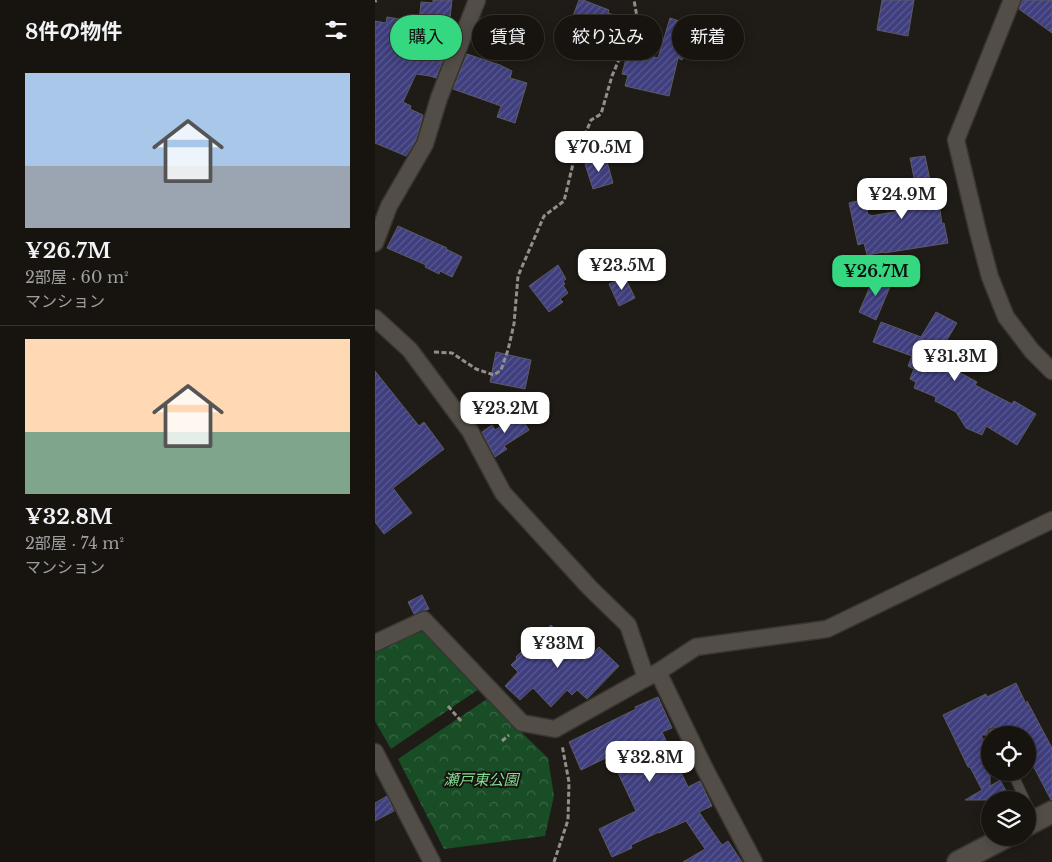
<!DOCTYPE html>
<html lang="ja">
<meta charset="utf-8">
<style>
:root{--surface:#171410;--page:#201d19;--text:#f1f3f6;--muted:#9e9e9f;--line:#363330;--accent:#35d881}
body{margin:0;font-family:"Libre Baskerville","Noto Sans JP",serif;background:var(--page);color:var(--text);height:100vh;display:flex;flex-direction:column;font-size:19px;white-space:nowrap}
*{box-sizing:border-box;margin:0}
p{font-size:16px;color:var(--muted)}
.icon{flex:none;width:28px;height:28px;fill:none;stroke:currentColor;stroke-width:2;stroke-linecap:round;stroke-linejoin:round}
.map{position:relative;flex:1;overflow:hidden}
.sheet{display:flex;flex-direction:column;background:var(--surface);width:375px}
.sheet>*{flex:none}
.guide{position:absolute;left:15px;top:15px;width:475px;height:45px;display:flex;gap:10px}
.tools{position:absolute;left:606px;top:726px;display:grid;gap:10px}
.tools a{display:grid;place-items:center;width:55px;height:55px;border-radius:50%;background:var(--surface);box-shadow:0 2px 12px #0003,0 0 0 1px var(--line);font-size:25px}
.price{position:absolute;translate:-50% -42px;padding:0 11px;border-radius:10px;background:#fff;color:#222;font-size:16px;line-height:32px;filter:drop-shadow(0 1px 2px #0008)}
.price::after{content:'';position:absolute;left:50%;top:30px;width:15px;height:11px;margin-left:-8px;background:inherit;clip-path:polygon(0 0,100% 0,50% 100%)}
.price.on{background:var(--accent);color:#111}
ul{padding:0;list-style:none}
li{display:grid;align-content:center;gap:10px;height:265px;padding:0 25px}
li+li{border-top:1px solid var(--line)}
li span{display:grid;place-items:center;height:155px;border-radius:0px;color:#555}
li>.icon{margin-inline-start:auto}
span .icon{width:90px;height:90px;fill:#fffc;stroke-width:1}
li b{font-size:21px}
h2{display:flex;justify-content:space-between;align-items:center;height:60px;padding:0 25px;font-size:21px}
.chip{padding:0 18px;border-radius:22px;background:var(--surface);box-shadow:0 2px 12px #0003,0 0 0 1px var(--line);font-size:18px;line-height:45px}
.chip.on{background:var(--accent);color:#111}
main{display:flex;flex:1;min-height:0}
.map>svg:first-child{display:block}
.park{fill:url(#park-crowns)}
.building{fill:url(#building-hatch);stroke:#5b5b63}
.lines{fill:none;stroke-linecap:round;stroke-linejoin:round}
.service-casing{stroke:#383532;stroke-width:11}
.minor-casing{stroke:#383532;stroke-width:19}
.tertiary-casing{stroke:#383532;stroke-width:24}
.path{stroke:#928f8a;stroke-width:3;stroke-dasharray:5 2.5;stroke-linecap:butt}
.service{stroke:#524d47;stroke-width:9}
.minor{stroke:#524d47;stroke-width:16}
.tertiary{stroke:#524d47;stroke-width:21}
.labels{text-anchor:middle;stroke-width:4;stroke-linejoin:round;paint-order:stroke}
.park-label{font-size:15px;font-style:italic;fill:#81dc93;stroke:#16120d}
</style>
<main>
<section class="sheet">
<h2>8件の物件<svg class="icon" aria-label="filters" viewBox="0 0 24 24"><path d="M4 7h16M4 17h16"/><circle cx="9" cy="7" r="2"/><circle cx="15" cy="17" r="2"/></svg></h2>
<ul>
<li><span style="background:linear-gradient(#a9c7e8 60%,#9aa5b1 0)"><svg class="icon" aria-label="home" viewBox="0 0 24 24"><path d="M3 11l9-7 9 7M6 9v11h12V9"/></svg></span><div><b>¥26.7M</b><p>2部屋 · 60 m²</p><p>マンション</p></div></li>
<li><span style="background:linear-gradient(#ffd9b3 60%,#7fa58c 0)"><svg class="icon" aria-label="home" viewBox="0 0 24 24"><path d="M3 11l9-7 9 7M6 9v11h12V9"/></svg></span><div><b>¥32.8M</b><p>2部屋 · 74 m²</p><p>マンション</p></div></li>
</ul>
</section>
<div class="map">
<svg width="677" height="862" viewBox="0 0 677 862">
<defs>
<pattern id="park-crowns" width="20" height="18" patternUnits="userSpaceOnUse" patternTransform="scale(1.25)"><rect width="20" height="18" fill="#184d26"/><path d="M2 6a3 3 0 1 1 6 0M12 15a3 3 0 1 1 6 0" fill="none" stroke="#3a6746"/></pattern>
<pattern id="building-hatch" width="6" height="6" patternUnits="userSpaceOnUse" patternTransform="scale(1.25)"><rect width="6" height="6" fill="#3f3e7e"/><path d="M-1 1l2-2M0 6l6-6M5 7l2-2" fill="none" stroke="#5b5a91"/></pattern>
</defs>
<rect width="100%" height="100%" fill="#1f1b16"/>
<g class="park">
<polygon points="51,630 104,689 16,749 0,721 0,651"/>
<polygon points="112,699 173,758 179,796 170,836 69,849 23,759"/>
</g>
<g class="building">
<polygon points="58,0 77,0 73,36 75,36 70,46 73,47 61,78 55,76 41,74 28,102 36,106 35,109 48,115 41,140 31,156 0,143 0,21 11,23 12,17 44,22 46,2 58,3"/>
<polygon points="204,0 208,0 234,10 233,13 247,18 236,47 222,42 220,48 190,37"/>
<polygon points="507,0 539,0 533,36 502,30"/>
<polygon points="647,0 677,0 677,33 644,9"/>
<polygon points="295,18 310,23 309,26 317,28 307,60 303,58 294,96 250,86 253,75 247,74 252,55 274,61 275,56 283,58"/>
<polygon points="92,54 125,65 137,71 135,78 152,83 140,123 122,117 126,106 78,89"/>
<polygon points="550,156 560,204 564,203 567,224 569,223 573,243 509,253 509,252 492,255 489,243 483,245 474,203 490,199 493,215 496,215 496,216 545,207 535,158"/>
<polygon points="231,158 238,183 218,189 210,164"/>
<polygon points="23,226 72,248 71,249 87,257 77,277 65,271 64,274 50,267 51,265 12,248"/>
<polygon points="183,265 191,279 188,281 190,284 188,285 193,293 185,299 188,302 174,312 154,286"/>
<polygon points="500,275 517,282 501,320 484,312"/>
<polygon points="250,277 260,298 244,306 234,284"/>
<polygon points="561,312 582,323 561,358 567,360 566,362 584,370 584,372 602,382 600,385 637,404 639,401 661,414 642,445 611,426 607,435 591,428 581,412 560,401 561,397 539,388 541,382 535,379 539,369 533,366 537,356 498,342 506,322 546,337"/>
<polygon points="121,352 156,360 150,389 115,382"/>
<polygon points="0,371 44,426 49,422 69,449 18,488 37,513 9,534 0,522"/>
<polygon points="144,414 154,430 129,446 132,449 120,457 107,432 117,425 120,430"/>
<polygon points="47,595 54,609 39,614 33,602"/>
<polygon points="176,625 211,660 224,647 244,666 212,699 202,690 197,695 192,690 176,707 158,688 145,700 130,686 143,672 136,665 142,659 141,657 153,645 154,646"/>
<polygon points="641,683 652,706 652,701 677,748 677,800 676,800 652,754 652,735 625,735 622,728 618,727 613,729 612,735 606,735 615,754 615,786 625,780 636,800 615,800 615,807 612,800 590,800 607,790 595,767 593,767 568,715 611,694 612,697"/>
<polygon points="283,697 297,728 287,732 313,787 325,781 337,806 324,812 347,845 353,841 367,862 308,862 330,849 311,821 284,833 284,832 256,845 257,848 237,857 224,829 261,811 235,756 206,770 194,742 261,709 260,707"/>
<polygon points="12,796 19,811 0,821 0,803"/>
</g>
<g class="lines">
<defs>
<g id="service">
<polyline points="618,733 619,735"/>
<polyline points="637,772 650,800"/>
<polyline points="652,804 661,821"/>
</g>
<g id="minor">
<polyline points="637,0 581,140 603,232 615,277 631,317 657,351 677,371"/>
<polyline points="0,243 14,206 50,144 64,98 102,0"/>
<polyline points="0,318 35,350 95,431 128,493 215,588 253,625 271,678 283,672 330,769 379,862"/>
<polyline points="0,643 49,620 147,723 180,729 271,678"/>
<polyline points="283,672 321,647 452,629 677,520"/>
<polyline points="0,752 57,862"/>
</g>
<g id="tertiary">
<polyline points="652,825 677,812"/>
<polyline points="583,862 629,838"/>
</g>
</defs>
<use href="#service" class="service-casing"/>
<use href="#minor" class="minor-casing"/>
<use href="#tertiary" class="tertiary-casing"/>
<g class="path">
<polyline points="0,2 1,0"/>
<polyline points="59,352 77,353 101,369 119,375 126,370 133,350 139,324 143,276 169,216 189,201 198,164 216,120 226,114 237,76 262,17 259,0"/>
<polyline points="73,706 86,721"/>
<polyline points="127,741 134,735"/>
<polyline points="179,862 193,820 194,782 187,745"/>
</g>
<use href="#service" class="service"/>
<use href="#minor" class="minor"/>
<use href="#tertiary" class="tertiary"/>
</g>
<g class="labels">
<g class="park-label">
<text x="106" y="785">瀬戸東公園</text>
</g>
</g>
</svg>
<div class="tools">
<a><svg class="icon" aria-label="locate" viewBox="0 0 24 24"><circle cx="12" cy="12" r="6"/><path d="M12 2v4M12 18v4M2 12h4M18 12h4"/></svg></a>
<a><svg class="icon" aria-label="layers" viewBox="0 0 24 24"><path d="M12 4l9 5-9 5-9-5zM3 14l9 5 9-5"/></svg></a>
</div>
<b class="price" style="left:224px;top:173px">¥70.5M</b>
<b class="price" style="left:527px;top:220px">¥24.9M</b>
<b class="price" style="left:247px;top:291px">¥23.5M</b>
<b class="price on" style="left:501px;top:297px">¥26.7M</b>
<b class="price" style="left:580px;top:382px">¥31.3M</b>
<b class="price" style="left:130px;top:434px">¥23.2M</b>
<b class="price" style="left:183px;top:669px">¥33M</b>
<b class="price" style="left:275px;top:783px">¥32.8M</b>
<div class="guide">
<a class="chip on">購入</a>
<a class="chip">賃貸</a>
<a class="chip">絞り込み</a>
<a class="chip">新着</a>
</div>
</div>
</main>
